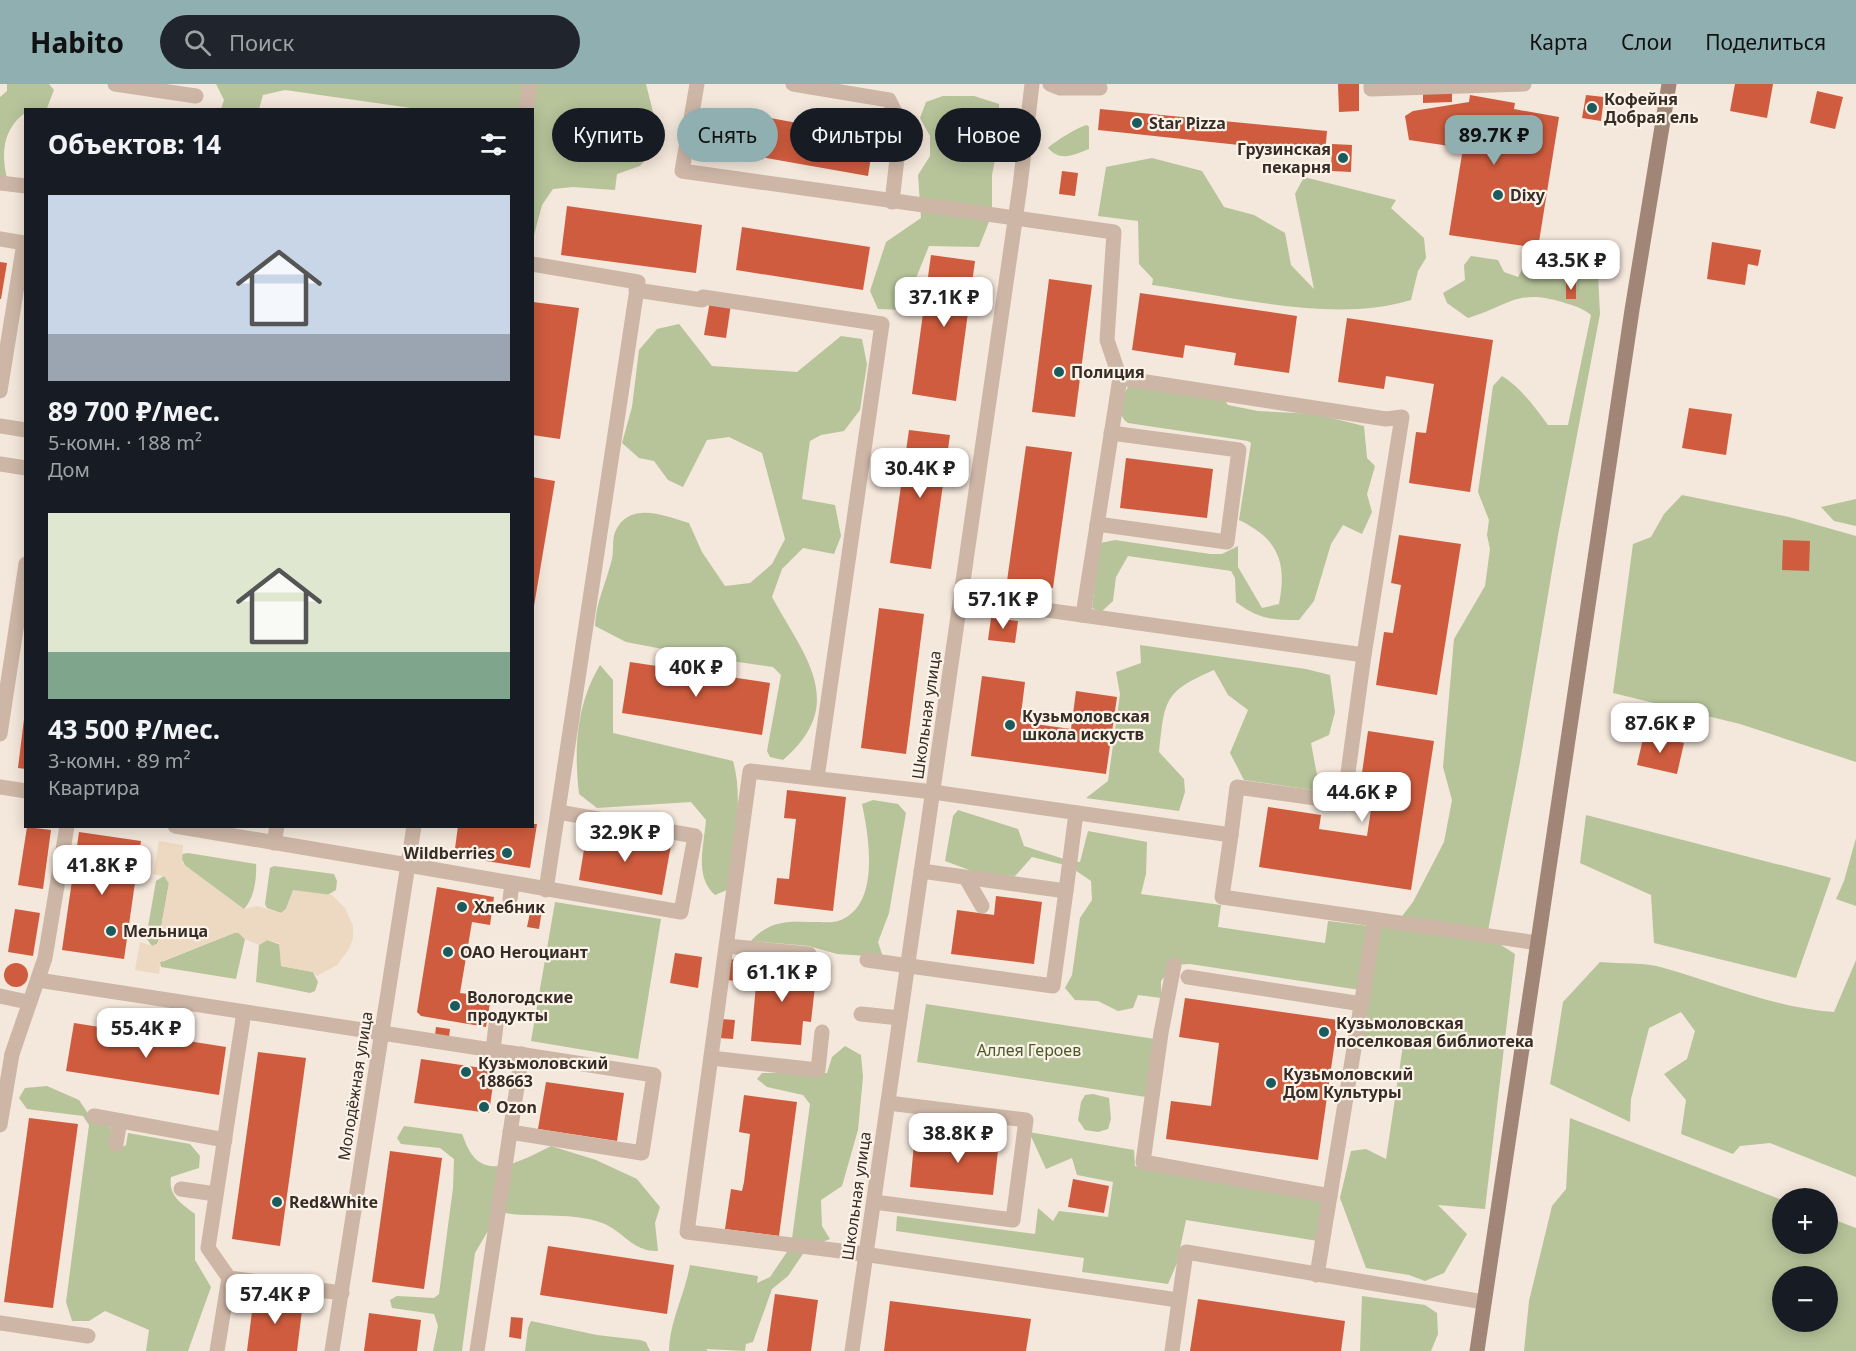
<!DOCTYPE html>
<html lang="ru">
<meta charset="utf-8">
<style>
:root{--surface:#171b24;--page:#20242c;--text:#f1f3f6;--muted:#9ea1a6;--accent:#90afb1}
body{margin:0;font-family:"Noto Sans",sans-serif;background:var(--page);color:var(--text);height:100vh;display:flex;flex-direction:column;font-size:22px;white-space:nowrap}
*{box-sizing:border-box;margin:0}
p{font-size:20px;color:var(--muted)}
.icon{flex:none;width:33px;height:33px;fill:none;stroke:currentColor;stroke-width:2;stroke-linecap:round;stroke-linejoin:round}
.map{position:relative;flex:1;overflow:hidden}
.drawer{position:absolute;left:24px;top:24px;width:510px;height:720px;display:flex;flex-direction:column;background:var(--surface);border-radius:0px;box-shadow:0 3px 15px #0003}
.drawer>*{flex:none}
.banner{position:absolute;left:552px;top:24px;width:570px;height:54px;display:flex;gap:12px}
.fabs{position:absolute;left:1772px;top:1104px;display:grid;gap:12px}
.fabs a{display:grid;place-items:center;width:66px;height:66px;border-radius:50%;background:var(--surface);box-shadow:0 3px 15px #0003;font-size:30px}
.price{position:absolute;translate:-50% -51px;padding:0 14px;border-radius:12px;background:#fff;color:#222;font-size:20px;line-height:39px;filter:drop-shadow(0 2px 3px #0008)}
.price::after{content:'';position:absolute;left:50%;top:36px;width:18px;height:14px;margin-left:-9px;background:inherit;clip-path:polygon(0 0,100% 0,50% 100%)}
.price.current{background:var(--accent);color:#111}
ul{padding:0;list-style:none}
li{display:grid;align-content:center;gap:12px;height:318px;padding:0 24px}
li span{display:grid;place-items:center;height:186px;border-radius:0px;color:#555}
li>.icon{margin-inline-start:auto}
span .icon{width:108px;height:108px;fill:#fffc;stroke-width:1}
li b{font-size:26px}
h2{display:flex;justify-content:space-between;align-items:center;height:72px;padding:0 24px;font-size:26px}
.tag{padding:0 21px;border-radius:27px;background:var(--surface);box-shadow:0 3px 15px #0003;font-size:21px;line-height:54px}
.tag.current{background:var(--accent);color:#111}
header{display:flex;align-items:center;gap:36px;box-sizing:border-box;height:84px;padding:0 30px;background:var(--accent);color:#111}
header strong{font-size:28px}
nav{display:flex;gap:33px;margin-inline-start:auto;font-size:21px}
.search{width:420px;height:54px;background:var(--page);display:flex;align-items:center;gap:15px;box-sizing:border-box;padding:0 21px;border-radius:33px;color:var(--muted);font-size:22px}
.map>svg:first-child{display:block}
.green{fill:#b7c49a;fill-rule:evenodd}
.plaza{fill:#edd8c1}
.building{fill:#cf5c3e}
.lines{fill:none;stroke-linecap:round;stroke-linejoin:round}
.lane{stroke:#cdb6a6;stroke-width:15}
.street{stroke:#cdb6a6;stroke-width:15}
.secondary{stroke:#a18577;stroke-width:15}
.poi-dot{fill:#1a5b5d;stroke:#fbf2e8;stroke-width:2}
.labels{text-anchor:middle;stroke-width:4.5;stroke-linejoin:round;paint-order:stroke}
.poi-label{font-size:16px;font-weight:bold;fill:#382c27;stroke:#fbf2e8;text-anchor:start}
.street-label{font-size:16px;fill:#382c27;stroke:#fbf2e8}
.park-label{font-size:16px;fill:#495929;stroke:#fbf2e8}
</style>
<header>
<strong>Habito</strong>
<div class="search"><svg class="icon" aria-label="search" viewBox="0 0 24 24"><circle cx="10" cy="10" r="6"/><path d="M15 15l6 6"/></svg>Поиск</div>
<nav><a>Карта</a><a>Слои</a><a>Поделиться</a></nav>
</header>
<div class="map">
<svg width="1856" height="1267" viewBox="0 0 1856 1267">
<rect width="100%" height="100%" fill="#f4e7db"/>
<g class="green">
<path d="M7 0H49L54 6 47 24 26 26 25 29C3 45 1 69 7 94L0 93V13L7 7Z"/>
<polygon points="216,0 524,0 519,26 418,25 285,6 263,11 259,25 221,25 224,16"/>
<polygon points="537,0 646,0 658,48 647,73 640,82 617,90 615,106 573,103 553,105 542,121 533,155 532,28"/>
<polygon points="943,12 974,12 999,20 1000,49 992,91 992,130 979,163 929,162 903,226 878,225 870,207 886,158 921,134 918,91 930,72 930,52 920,34 926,18"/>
<path d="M1087 41 1089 43V65C1074 71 1060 78 1048 64 1054 58 1078 43 1087 41Z"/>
<path d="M1152 74 1202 87 1224 123 1254 131 1285 149 1291 181 1314 205 1295 110 1304 93 1396 116 1391 124 1424 154 1426 174 1418 187 1411 216C1334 240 1231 212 1152 201L1153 195 1139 180 1138 137 1098 132 1106 83Z"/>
<path d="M1591 157 1597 172 1600 230 1558 451 1520 678 1487 852 1515 870 1485 1125 1438 1121 1467 1150 1444 1189 1425 1197 1409 1191 1366 1184 1340 1114 1351 1067 1366 1065 1386 1075 1403 961H1384L1359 955 1378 843 1396 840 1413 818 1444 758 1452 716 1443 683 1454 555 1485 502 1490 465 1487 451 1489 436 1478 408 1493 302 1502 292C1521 304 1534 322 1548 341H1568L1591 231C1581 223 1574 222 1562 218 1517 204 1509 222 1468 234L1447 219 1443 209 1465 196 1464 181 1471 172 1498 176 1504 188 1518 193 1525 180 1540 173 1547 159 1553 164 1564 160Z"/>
<path d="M679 240 712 282 797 288 841 252 862 255 867 280 860 326 844 347 821 351 810 357 802 415 835 421 841 452 834 470 803 464 782 485 772 513C804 572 849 619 783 676L770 673 767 667 781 591 773 583 710 574 626 558 595 542C596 518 606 499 612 475 614 467 612 456 615 448 629 416 665 432 689 439L702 468 725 502 750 499 772 480 785 455 762 369 729 353 707 356 683 403 668 396 654 377 639 374 622 359 632 323 639 266 657 245Z"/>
<path d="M1136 302 1223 314 1228 321 1258 327 1315 330 1364 342 1367 374 1375 382 1367 410 1372 428 1362 450 1343 441 1331 460 1314 517 1299 536C1272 536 1258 535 1236 518L1235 494 1231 487 1128 472 1116 493 1113 517 1101 528 1092 524 1100 459 1115 456 1210 470H1222L1238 462V483L1262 524 1279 520C1287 479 1279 455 1239 436L1251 359 1248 357 1128 339C1115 330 1121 314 1128 303Z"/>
<polygon points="1682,411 1789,433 1856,452 1856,678 1740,640 1613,609 1633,460 1651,453 1664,430"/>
<polygon points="1856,415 1856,442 1834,437 1821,423"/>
<path d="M1140 561 1306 585 1330 591 1335 628 1329 651 1311 659 1320 707 1244 696 1230 669 1248 626 1228 611 1214 586C1163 608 1165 616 1159 668L1184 695 1185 708 1179 727 1086 714 1108 697 1120 610 1116 588 1141 579Z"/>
<path d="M600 581 613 596V649L733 677C744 714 734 769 727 806L715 811C694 793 704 762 706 736L691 718 597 724 579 710C574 665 576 621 600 581Z"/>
<path d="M873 716 898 720 906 729 889 829 878 858 883 873 837 870 809 862 751 857C772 834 791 838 819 838 824 838 832 839 838 837 881 823 869 753 862 720Z"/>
<polygon points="958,726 1018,745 1024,762 1070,777 1080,778 1088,747 1147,758 1146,790 1141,810 1221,821 1218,843 1325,859 1328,837 1369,842 1360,906 1190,880 1174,881 1161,897 1161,914 1138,911 1133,924 1118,927 1098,917 1075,916 1065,904 1072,891 1080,834 1092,816 1091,797 1069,782 1032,773 1015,792 980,790 945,777 953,732"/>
<polygon points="1586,731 1831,794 1796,894 1654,859 1651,811 1580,779"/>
<polygon points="1856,754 1856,822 1836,815 1844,797"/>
<path d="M188 769 256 780C257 794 254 815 244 825L237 823 186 783 181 774 182 770Z"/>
<polygon points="274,782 334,790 337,797 336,806 326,812 293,807 286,825 281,829 267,824 265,820 270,784"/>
<polygon points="164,792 169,799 159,855 157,860 152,862 146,854 156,797"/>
<polygon points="555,818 661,835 638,975 531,957"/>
<polygon points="234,849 239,849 245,855 236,895 161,883 160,878 164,877"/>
<polygon points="267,856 281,861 281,882 313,888 318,898 315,907 310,909 256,898 259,861"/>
<path d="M1856 876V1093L1770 1059 1740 1062 1733 1070 1681 1050 1686 1016 1664 990 1687 975 1695 947 1681 928 1649 944 1631 1015 1630 1038 1550 1000 1563 918 1600 878C1620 880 1645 878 1664 884 1720 900 1776 924 1834 928Z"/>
<polygon points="926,920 1155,955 1146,1013 917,978"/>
<path d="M845 962 861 971 863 993 858 1046 842 1102 821 1116 822 1142 830 1155 807 1164 788 1192 772 1205 753 1258 746 1260 745 1267 706 1265 708 1267H669C670 1236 685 1210 690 1181L758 1192 757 1199 770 1193 791 1162 810 1020 803 1011 767 1003 757 995 762 989H827L832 973Z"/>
<path d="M47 1002 79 1016 93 1037 111 1043 110 1061 116 1066 126 1061 128 1049 190 1060 200 1072 199 1084 171 1093C168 1112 182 1120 195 1130V1176L211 1203 188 1267H146L149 1246 105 1227 89 1237H72L66 1218 89 1041 83 1032 27 1025 19 1014 25 1004Z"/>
<polygon points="1093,1010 1109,1014 1111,1035 1108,1045 1098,1048 1085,1046 1078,1036 1081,1018 1085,1011"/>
<path d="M1570 1034 1782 1116V1160H1827V1133L1856 1144V1267H1524L1529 1217 1552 1122 1566 1105ZM1827 1192V1238H1782V1192Z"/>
<path d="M404 1042 462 1050C465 1057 468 1066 473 1072 492 1096 530 1072 551 1062L596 1076 637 1095 660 1123 655 1139 658 1167C632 1168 624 1147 602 1139 570 1127 532 1135 499 1128L475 1169 462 1267H433L438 1242 434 1230 392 1224 390 1216 397 1212 434 1214 439 1210 453 1104 454 1075 440 1064 401 1060 397 1054Z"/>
<polygon points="1029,1048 1134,1066 1135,1082 1325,1115 1318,1157 1186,1136 1177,1179 1168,1200 1082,1188 1084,1174 896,1147 897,1132 1035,1150 1038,1124 1053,1137 1059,1127 1108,1133 1113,1098 1077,1091 1072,1074 1046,1085"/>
<polygon points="1362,1212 1425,1221 1437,1229 1438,1250 1431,1267 1360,1267"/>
<polygon points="531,1237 597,1251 640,1256 646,1258 650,1267 525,1267 528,1244"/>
</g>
<polygon class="plaza" points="159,757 183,761 182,779 244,825 257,822 281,829 286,825 293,806 332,811 345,824 353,842 353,854 349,865 337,881 317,892 313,888 281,882 279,859 267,856 259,861 245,855 239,849 234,849 160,878 159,890 135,886 140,858 152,862 157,860 159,855 169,799 164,792 153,790"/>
<g class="building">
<polygon points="1338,0 1359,0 1359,27 1339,28"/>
<polygon points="1735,0 1773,0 1767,34 1730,27"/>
<polygon points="1423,6 1452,6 1452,18 1423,19"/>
<polygon points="1817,7 1843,13 1835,45 1810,39"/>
<polygon points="1470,11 1515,19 1514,25 1559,33 1538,164 1449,151 1463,64 1409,56 1405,32 1413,27 1469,18"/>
<polygon points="1586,11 1604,13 1601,37 1582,34"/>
<polygon points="716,24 874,53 868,92 709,64"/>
<polygon points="1100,25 1327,47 1325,70 1098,46"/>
<polygon points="1332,60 1352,61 1351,88 1331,87"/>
<polygon points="1062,87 1078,89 1075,112 1059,110"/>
<polygon points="567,122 702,141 696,189 561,171"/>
<polygon points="742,143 870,163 863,206 736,186"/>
<polygon points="1712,158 1761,166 1758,182 1748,180 1745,201 1707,195"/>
<polygon points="931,171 975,177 956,317 912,310"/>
<polygon points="0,178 7,179 1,215 0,215"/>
<polygon points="1049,195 1092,201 1075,333 1032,328"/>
<rect x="1566" y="199" width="10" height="16"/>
<polygon points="1140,209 1297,232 1289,289 1234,281 1236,269 1191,262 1185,261 1183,274 1132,266"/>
<polygon points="710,217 731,220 726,254 704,251"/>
<polygon points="533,218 579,224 560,355 532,351"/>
<polygon points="1347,234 1493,256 1470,408 1409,399 1416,348 1426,349 1434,300 1386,292 1384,305 1338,298"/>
<polygon points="1689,324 1732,330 1726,371 1682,364"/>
<polygon points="909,346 950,351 931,485 890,479"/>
<polygon points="1026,362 1072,368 1053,504 1007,497"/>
<polygon points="1126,374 1213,385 1207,434 1120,424"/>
<polygon points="532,393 555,397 534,522 532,522"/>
<polygon points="1399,451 1461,460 1437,611 1376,601 1384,548 1393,549 1401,501 1391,499"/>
<polygon points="1783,456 1810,457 1809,487 1782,486"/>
<polygon points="879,524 924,530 906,670 861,664"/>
<polygon points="991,534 1018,537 1015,559 988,556"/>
<polygon points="630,578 770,599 762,651 622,629"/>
<polygon points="982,592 1025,598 1020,638 1071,645 1076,607 1117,613 1106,690 971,672"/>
<polygon points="24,635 26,635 26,685 18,684"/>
<polygon points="1368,647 1434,657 1411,806 1259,783 1268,723 1321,731 1319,745 1367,752 1375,699 1361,696"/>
<polygon points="1644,650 1684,659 1677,690 1637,681"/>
<polygon points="787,706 846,713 833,827 774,820 777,794 789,795 790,786 796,735 784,734"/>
<polygon points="532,740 537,740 530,784 454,772 458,742 532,742"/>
<polygon points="27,743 51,746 43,805 18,801"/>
<polygon points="587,747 671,761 662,811 579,796"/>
<polygon points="79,748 141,757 124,875 62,866"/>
<polygon points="437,803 494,813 490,841 472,838 460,909 491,913 486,943 421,932 417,928"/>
<polygon points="996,812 1042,818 1034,880 951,870 957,826 994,831"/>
<polygon points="531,824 542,826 539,845 527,843"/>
<polygon points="15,825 40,829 33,872 8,868"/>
<polygon points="675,869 702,873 698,904 670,899"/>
<polygon points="727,875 740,876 739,897 725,896"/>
<polygon points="758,878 808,882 806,901 815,902 811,938 803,937 801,961 751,957"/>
<circle cx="16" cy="891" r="12"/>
<polygon points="1185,914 1338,936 1318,1076 1166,1055 1171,1017 1211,1022 1219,959 1179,953"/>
<polygon points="721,935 735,936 733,955 719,954"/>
<polygon points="74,939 226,963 219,1011 66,987"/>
<polygon points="436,943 450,945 449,953 435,951"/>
<polygon points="258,968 306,974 280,1162 232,1155"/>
<polygon points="421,975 495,986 489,1029 414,1019"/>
<polygon points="546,998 624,1009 617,1057 538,1045"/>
<polygon points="744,1011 797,1018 779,1152 725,1145 731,1105 742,1107 744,1098 750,1050 739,1048"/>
<polygon points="29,1034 78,1040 53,1224 4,1218"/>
<polygon points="954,1044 1000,1049 993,1111 910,1103 914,1060 952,1064"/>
<polygon points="390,1067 442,1074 424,1205 372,1198"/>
<polygon points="1073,1095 1109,1102 1104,1129 1068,1123"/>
<polygon points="548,1162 674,1181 667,1230 540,1211"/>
<polygon points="775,1210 818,1216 811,1267 767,1267"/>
<polygon points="254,1212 303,1218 297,1267 247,1267"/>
<polygon points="1198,1215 1345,1237 1341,1267 1190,1267"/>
<polygon points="890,1217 1031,1235 1026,1267 884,1267"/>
<polygon points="369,1229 421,1236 417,1267 364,1267"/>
<polygon points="511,1233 523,1234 521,1255 509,1253"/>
</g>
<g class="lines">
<g class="lane">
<polyline points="115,0 196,12"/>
<polyline points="697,0 682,87 1114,148 1107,256 1120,294 1083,531"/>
<polyline points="793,0 889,16 901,40 892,118"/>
<polyline points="1050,0 1060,4 1100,4"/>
<polyline points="1371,0 1371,5 1524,0"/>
<polyline points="0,155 24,159 0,307"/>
<polyline points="532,180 638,198 546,806"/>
<polyline points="636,206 702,216 703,213 882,240 817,694"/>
<polyline points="1120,294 1386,335 1402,333 1364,571"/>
<polyline points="0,342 26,346"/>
<polyline points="0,380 26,384"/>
<polyline points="1097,440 1227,458 1239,366 1111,349"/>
<polyline points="961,514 1364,571 1344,718 1237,703 1231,751"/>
<polyline points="274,759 277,742"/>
<polyline points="408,781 681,828 695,752 558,728"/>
<polyline points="966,794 982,822"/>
<polyline points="1066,807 1076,729"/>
<polyline points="510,815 512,800"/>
<polyline points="727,862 809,870"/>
<polyline points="867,876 1053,902 1066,807 921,787"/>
<polyline points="1174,881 1161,949 1143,1078 1330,1112"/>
<polyline points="1188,893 1362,920"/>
<polyline points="38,896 382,949"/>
<polyline points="0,912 28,918"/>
<polyline points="861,930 900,934"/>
<polyline points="493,966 496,941"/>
<polyline points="12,970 45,874 67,742"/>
<polyline points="711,974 818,986 822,948"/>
<polyline points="926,1024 942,1055"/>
<polyline points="94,1032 225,1056"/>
<polyline points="116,1060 120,1037"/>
<polyline points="181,1105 216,1110"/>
<polyline points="874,1118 1013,1136 1026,1036 888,1019"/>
<polyline points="1317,1191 1375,836"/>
<polyline points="229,1194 342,1209"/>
<polyline points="1178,1216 849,1168 687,1148 750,687 933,708 1231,751 1222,813 1538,859"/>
<polyline points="0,1239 88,1252"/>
<polyline points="217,1267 229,1194 208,1164 244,928"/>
<polyline points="477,1267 522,970"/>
<polyline points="1172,1267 1186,1168 1484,1218"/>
</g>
<g class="street">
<polyline points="526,26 530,0"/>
<polyline points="0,99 26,102"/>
<polyline points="0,650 26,480"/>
<polyline points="0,703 26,707"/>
<polyline points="175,742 408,781"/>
<polyline points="382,949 654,991 642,1069 510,1048"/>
<polyline points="0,1041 12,970"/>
<polyline points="332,1267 414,742"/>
<polyline points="852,1267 1020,102 1032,0"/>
</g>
<polyline class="secondary" points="1477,1267 1632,226 1669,0"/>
</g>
<g class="poi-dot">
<circle cx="1592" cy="24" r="6"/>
<circle cx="1137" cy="39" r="6"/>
<circle cx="1343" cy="74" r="6"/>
<circle cx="1498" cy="111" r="6"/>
<circle cx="1059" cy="288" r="6"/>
<circle cx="1010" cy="641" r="6"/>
<circle cx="507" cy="769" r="6"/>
<circle cx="462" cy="823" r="6"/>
<circle cx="111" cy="847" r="6"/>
<circle cx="448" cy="868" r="6"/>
<circle cx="455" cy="922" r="6"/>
<circle cx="1324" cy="948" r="6"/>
<circle cx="466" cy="988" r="6"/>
<circle cx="1271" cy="999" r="6"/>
<circle cx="484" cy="1023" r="6"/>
<circle cx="277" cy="1118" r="6"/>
</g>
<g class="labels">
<g class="poi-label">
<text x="1604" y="21">Кофейня<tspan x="1604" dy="18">Добрая ель</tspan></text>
<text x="1149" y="45">Star Pizza</text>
<text x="1331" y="71" text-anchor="end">Грузинская<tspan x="1331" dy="18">пекарня</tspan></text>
<text x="1510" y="117">Dixy</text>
<text x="1071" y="294">Полиция</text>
<text x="1022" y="638">Кузьмоловская<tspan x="1022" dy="18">школа искуств</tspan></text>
<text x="495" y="775" text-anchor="end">Wildberries</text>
<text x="474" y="829">Хлебник</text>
<text x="123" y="853">Мельница</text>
<text x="460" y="874">ОАО Негоциант</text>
<text x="467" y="919">Вологодские<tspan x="467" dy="18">продукты</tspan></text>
<text x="1336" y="945">Кузьмоловская<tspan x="1336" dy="18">поселковая библиотека</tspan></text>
<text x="478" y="985">Кузьмоловский<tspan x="478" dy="18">188663</tspan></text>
<text x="1283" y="996">Кузьмоловский<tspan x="1283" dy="18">Дом Культуры</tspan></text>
<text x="496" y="1029">Ozon</text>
<text x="289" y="1124">Red&amp;White</text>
</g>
<g class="street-label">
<text transform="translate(926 631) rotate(-82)" y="6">Школьная улица</text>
<text transform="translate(355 1002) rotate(-81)" y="6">Молодёжная улица</text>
<text transform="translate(856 1112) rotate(-82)" y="6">Школьная улица</text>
</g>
<g class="park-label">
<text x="1029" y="972">Аллея Героев</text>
</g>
</g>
</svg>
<div class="fabs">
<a>+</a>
<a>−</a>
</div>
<b class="price current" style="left:1494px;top:82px">89.7K ₽</b>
<b class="price" style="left:1571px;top:207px">43.5K ₽</b>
<b class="price" style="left:944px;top:244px">37.1K ₽</b>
<b class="price" style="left:920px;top:415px">30.4K ₽</b>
<b class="price" style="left:1003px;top:546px">57.1K ₽</b>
<b class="price" style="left:696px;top:614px">40K ₽</b>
<b class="price" style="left:1660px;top:670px">87.6K ₽</b>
<b class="price" style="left:1362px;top:739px">44.6K ₽</b>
<b class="price" style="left:625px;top:779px">32.9K ₽</b>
<b class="price" style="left:102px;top:812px">41.8K ₽</b>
<b class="price" style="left:782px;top:919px">61.1K ₽</b>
<b class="price" style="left:146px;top:975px">55.4K ₽</b>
<b class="price" style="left:958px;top:1080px">38.8K ₽</b>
<b class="price" style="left:275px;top:1241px">57.4K ₽</b>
<div class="banner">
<a class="tag">Купить</a>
<a class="tag current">Снять</a>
<a class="tag">Фильтры</a>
<a class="tag">Новое</a>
</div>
<section class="drawer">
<h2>Объектов: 14<svg class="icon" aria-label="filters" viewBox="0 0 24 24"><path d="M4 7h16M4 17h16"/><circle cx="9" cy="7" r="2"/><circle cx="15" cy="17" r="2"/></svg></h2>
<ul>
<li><span style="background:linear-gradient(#c9d6e8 75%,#9aa5b1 0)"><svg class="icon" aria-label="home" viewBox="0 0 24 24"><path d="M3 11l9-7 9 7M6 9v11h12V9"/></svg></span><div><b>89 700 ₽/мес.</b><p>5-комн. · 188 m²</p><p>Дом</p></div></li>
<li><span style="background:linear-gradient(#dfe7d0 75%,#7fa58c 0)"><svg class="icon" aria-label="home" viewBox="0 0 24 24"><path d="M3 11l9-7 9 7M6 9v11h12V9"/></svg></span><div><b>43 500 ₽/мес.</b><p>3-комн. · 89 m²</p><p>Квартира</p></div></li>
</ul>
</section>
</div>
